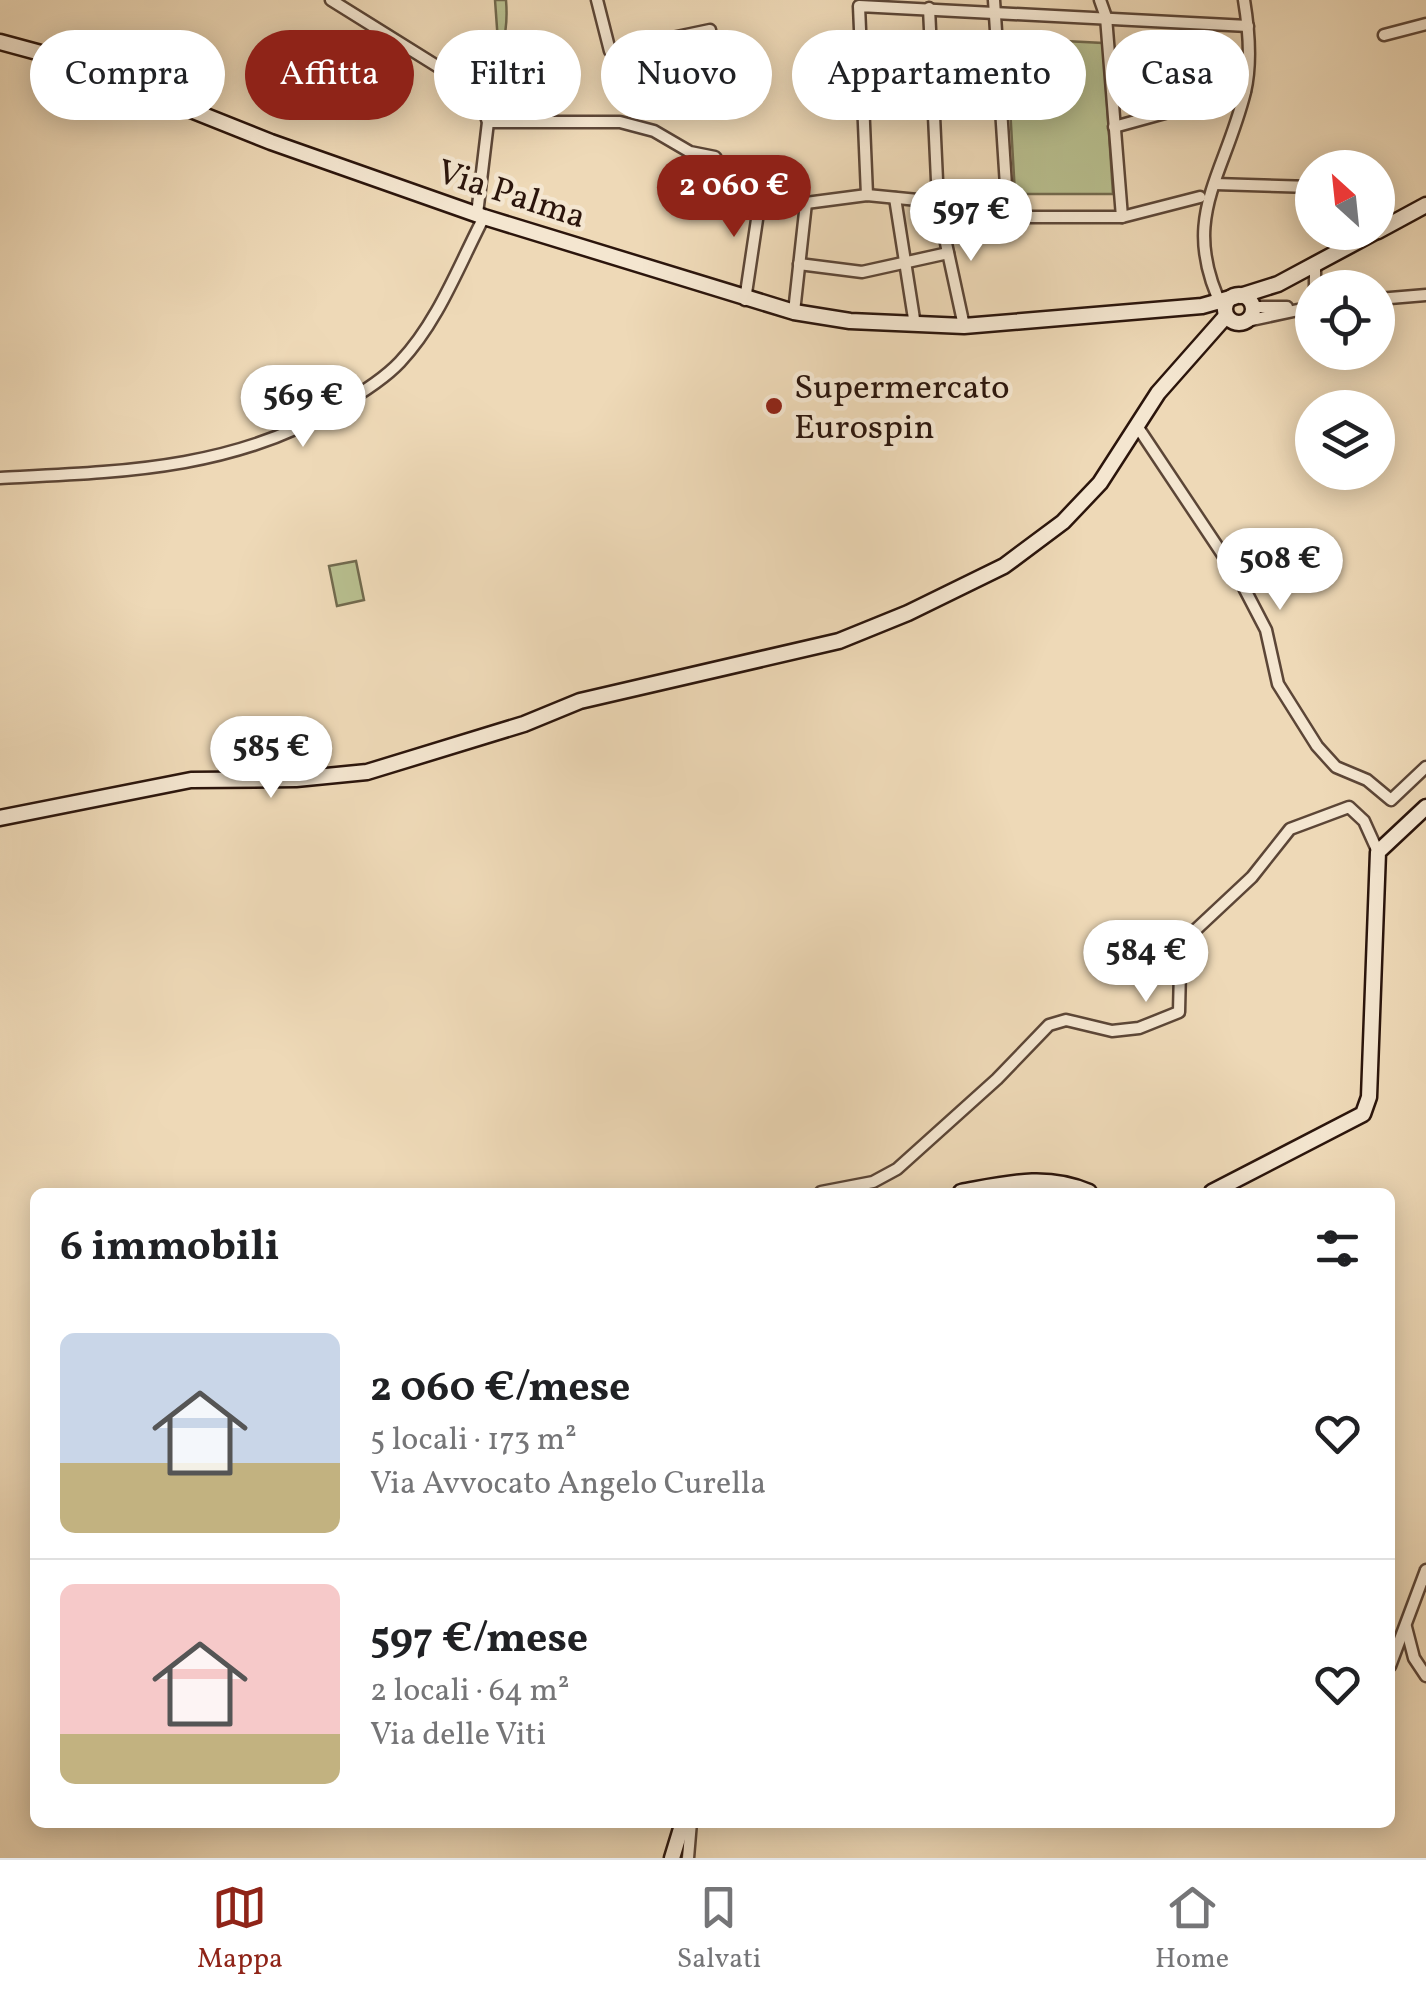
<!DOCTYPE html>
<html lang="it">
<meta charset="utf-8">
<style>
:root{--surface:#fff;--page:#f6f6f6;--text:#202124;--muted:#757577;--line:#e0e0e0;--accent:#8f2418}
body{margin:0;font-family:Vollkorn,serif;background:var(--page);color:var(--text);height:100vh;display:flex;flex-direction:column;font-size:38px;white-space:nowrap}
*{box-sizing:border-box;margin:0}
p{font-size:32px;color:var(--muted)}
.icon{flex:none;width:55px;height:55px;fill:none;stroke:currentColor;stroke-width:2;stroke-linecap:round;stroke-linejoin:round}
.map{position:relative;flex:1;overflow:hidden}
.details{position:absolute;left:30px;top:1188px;width:1365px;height:640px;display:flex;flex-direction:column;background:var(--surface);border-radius:15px;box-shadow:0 5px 25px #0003}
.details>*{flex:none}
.top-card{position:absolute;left:30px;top:30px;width:1368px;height:90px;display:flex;gap:20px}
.needle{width:65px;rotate:333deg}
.fabs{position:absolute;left:1295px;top:150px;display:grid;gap:20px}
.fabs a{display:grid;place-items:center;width:100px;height:100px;border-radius:50%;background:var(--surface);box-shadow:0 5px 25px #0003;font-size:50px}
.price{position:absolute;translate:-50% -85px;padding:0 22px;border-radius:35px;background:#fff;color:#222;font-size:32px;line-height:65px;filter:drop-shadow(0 2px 5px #0008)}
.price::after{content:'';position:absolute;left:50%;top:60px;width:30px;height:22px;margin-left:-15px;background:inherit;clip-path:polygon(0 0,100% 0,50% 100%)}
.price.on{background:var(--accent);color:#fff}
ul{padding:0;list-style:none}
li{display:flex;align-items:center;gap:30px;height:250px;padding:0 30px}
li+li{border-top:2px solid var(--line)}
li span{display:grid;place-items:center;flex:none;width:280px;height:200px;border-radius:15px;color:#555}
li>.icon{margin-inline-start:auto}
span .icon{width:120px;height:120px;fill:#fffc;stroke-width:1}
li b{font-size:42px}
h2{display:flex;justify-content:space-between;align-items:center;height:120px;padding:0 30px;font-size:42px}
.chip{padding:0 35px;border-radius:45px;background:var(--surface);box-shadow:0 5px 25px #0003;font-size:35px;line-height:90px}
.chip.on{background:var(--accent);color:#fff}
.menu{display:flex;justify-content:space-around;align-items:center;height:140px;border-top:2px solid var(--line);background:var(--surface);font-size:28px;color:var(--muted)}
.menu a{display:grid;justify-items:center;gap:5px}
.menu .on{color:var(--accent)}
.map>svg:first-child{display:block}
.green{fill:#b8bf8f;stroke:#726a4e;stroke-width:2.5}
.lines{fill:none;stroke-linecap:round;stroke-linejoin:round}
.street-casing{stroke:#5c4637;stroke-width:15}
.secondary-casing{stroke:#2b150c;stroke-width:19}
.street{stroke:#f4e6d0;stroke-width:10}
.secondary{stroke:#f4e6d0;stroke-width:14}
.poi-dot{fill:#8f2418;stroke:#f4e6d0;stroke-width:4}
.labels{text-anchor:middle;stroke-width:9;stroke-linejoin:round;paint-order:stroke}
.street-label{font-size:35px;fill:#2b150c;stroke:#f4e6d0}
.poi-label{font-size:35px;fill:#2b150c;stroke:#f4e6d0;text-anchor:start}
</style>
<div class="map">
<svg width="1426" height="1858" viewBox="0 0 1426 1858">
<rect width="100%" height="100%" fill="#eed9b7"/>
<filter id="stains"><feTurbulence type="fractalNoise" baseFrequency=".002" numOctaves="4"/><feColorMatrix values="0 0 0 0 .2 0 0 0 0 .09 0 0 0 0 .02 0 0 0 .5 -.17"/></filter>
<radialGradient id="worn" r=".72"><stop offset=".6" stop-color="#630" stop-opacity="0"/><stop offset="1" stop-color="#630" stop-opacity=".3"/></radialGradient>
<g class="green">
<path d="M495 0H506C509 37 501 56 480 86L449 60 451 53 465 61 475 49 498 42Z"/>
<polygon points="1006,38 1103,43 1113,194 1015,194"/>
<polygon points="356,561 364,600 337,606 329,566"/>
</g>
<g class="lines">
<defs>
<g id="street">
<polyline points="331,0 477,91 488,122 477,214"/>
<polyline points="597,0 610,51 710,30"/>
<polyline points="994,0 1008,217"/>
<polyline points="1100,0 1106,17 1122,217"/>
<polyline points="929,8 938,202"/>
<polyline points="1384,35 1426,24"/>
<polyline points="935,97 1003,111"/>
<polyline points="488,122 620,122 654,131 690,152 715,157 732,184 780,189 806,203"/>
<polyline points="1114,127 1245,91"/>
<polyline points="1215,184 1312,187"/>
<polyline points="867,195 859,6 1248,26"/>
<polyline points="895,198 915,325"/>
<polyline points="806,203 867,195 938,202 939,211 1008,217 1122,217 1200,197"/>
<polyline points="939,211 964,326"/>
<polyline points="799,264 862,272 948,253"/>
<polyline points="1315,288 1315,265"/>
<polyline points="1378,299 1426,295"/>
<polyline points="745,300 762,186"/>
<polyline points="1255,307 1287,307"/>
<path d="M1224 311C1178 219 1223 180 1245 92 1252 62 1249 30 1244 0"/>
<polyline points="794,312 806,203"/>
<polyline points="1242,322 1312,307"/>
<polyline points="1137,426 1241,582 1266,630 1278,684 1317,746 1336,767 1367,780 1391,800 1426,767"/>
<path d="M0 478C119 472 234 470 339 406 360 394 383 380 400 362 438 322 459 265 484 217"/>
<polyline points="821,1192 873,1182 897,1169 997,1079 1049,1025 1066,1020 1112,1031 1139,1028 1179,1012 1180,969 1189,936 1252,877 1290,829 1349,807 1364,821 1378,852"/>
<polyline points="1406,1627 1414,1658 1426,1676"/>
<polyline points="1390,1666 1426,1570"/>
<polyline points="688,1858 691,1822"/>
</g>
<g id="secondary">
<polyline points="0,42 63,59 271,142 484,217 794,312 850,321 964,326 1202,306 1234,297"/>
<polyline points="1378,231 1426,205"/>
<circle cx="1239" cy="309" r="14"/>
<polyline points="1240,296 1278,284 1375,232"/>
<polyline points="0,818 191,780 296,779 367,772 524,724 580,701 839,641 908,613 1004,566 1063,522 1100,483 1158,393 1226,316"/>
<path d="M961 1192C1005 1184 1046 1173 1089 1192"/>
<polyline points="1212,1192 1363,1114 1369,1097 1378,852 1426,807"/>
<polyline points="672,1858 683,1822"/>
</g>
</defs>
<use href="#street" class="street-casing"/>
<use href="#secondary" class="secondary-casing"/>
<use href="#street" class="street"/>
<use href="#secondary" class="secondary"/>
</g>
<circle class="poi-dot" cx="774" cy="406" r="10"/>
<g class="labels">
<g class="street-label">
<text transform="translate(512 193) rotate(18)" y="12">Via Palma</text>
</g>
<g class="poi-label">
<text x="794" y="398">Supermercato<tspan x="794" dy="40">Eurospin</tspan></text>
</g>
</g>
<rect width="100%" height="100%" filter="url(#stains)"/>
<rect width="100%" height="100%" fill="url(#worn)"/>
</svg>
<div class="fabs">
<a><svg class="needle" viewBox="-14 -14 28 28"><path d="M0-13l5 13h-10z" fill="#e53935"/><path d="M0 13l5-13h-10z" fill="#757577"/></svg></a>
<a><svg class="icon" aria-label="locate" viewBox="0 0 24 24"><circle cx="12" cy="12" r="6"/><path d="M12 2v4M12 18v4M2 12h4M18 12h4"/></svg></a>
<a><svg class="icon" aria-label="layers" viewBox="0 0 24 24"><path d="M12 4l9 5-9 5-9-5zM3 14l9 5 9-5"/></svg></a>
</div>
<b class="price on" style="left:734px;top:240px">2 060 €</b>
<b class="price" style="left:971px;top:264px">597 €</b>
<b class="price" style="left:303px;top:450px">569 €</b>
<b class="price" style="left:1280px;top:613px">508 €</b>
<b class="price" style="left:271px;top:801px">585 €</b>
<b class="price" style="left:1146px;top:1005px">584 €</b>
<div class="top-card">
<a class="chip">Compra</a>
<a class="chip on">Affitta</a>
<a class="chip">Filtri</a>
<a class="chip">Nuovo</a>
<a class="chip">Appartamento</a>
<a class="chip">Casa</a>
</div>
<section class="details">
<h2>6 immobili<svg class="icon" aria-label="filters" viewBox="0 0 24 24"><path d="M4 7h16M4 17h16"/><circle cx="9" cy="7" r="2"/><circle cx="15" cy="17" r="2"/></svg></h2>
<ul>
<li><span style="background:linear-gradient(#c9d6e8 65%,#c2b280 0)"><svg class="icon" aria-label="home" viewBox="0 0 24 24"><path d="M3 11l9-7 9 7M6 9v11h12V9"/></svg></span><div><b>2 060 €/mese</b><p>5 locali · 173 m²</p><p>Via Avvocato Angelo Curella</p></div><svg class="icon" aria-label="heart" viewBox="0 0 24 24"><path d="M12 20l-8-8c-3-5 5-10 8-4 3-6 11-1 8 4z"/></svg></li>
<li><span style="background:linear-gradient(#f6c9c9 75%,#c2b280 0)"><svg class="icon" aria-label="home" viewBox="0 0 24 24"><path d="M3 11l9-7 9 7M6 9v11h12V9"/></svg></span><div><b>597 €/mese</b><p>2 locali · 64 m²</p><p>Via delle Viti</p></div><svg class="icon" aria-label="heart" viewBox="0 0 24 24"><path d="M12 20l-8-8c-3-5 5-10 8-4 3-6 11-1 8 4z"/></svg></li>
</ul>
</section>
</div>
<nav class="menu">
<a class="on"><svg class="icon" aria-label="map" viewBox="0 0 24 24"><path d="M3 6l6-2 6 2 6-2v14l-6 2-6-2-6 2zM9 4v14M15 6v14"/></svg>Mappa</a>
<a><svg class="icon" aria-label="saved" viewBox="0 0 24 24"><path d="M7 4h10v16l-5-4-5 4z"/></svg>Salvati</a>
<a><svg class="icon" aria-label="home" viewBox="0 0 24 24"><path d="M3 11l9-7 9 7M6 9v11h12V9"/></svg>Home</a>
</nav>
